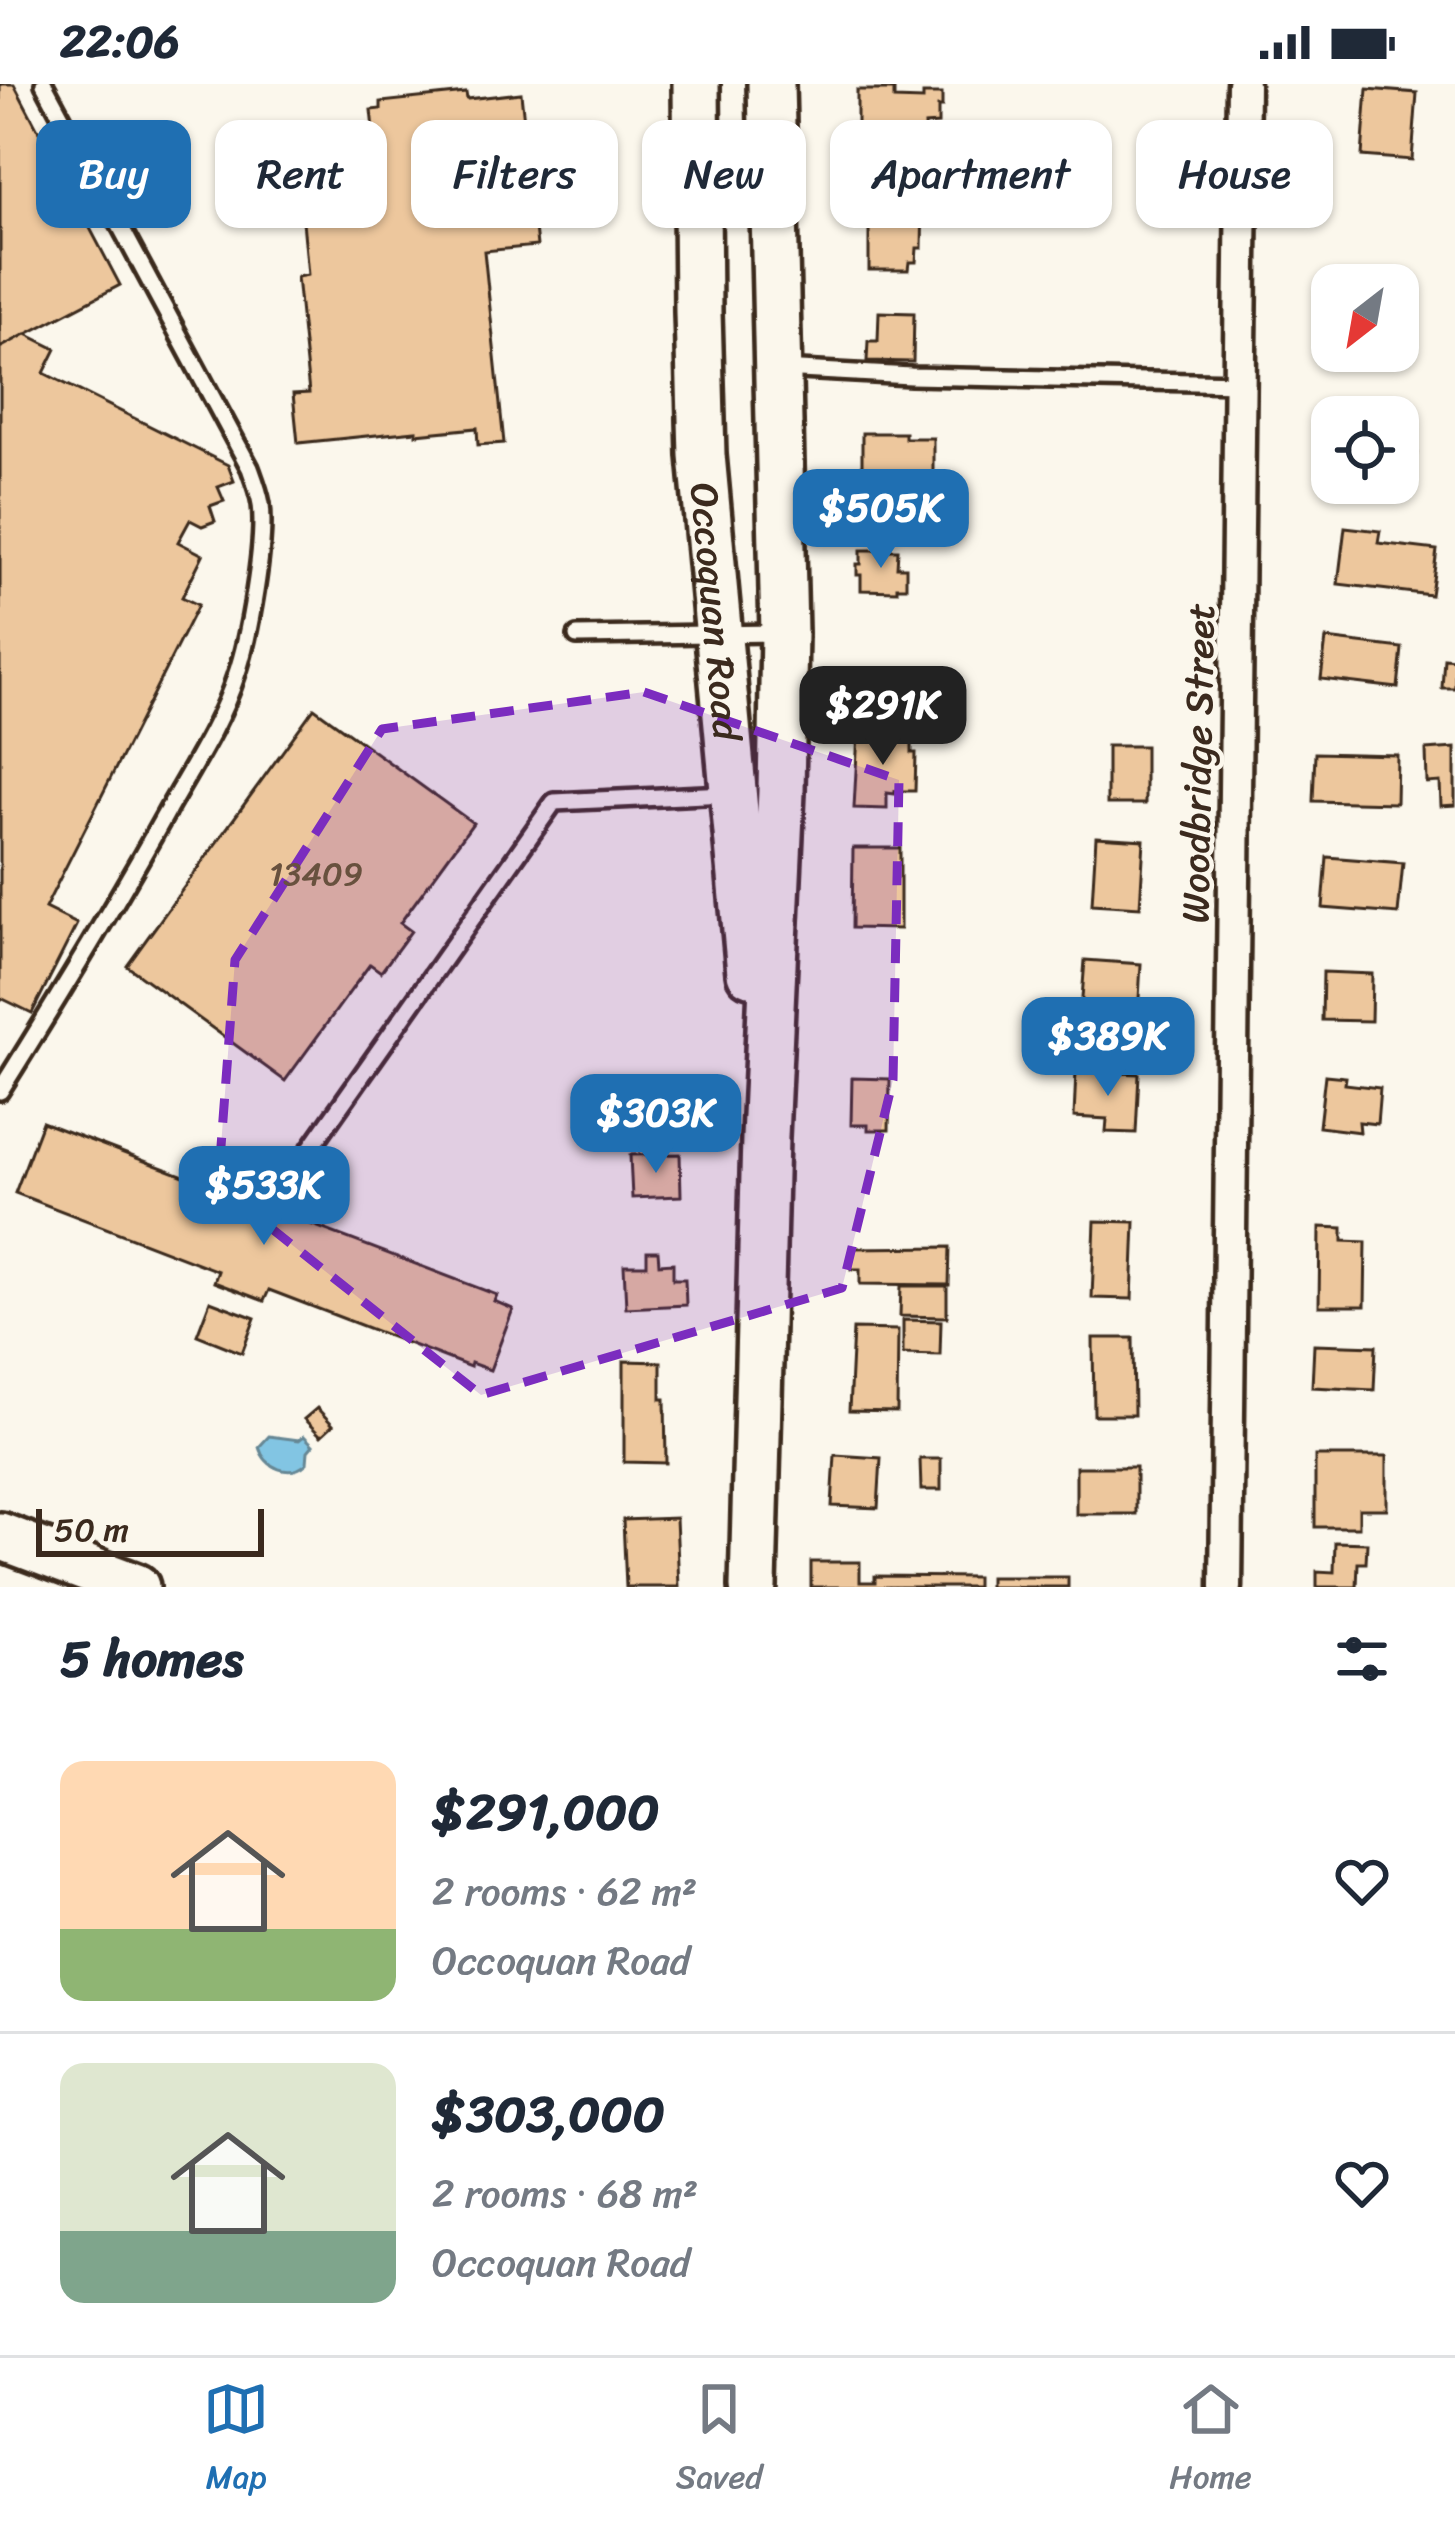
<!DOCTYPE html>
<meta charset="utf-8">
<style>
:root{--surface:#fff;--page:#f2f2f3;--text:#1f2937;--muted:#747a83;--line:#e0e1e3;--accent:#1f6fb2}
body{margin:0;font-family:Sriracha,sans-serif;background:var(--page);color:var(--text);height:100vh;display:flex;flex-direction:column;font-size:45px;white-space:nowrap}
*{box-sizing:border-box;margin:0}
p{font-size:39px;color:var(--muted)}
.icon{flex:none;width:66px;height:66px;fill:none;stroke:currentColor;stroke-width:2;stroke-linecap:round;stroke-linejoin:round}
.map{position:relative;height:1503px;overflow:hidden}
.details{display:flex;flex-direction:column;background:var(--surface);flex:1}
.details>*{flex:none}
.top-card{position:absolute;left:36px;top:36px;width:1383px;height:108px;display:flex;gap:24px}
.needle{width:78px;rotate:211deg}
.tools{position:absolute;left:1311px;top:180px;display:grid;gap:24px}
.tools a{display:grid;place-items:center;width:108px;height:108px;border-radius:24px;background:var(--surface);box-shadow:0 3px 9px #0004;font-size:60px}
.scale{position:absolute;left:36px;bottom:30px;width:228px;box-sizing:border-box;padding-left:12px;border:6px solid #3b2a1e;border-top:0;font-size:33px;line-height:42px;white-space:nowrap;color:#3b2a1e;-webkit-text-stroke:9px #fbf7ec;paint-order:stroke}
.price{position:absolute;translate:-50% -102px;padding:0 27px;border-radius:24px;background:var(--accent);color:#fff;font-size:39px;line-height:78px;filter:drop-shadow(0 3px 6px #0008)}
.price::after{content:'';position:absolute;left:50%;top:72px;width:36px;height:27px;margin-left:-18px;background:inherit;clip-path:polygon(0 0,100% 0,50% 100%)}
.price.on{background:#222;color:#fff}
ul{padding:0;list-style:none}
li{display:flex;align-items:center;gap:36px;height:300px;padding:0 60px}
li+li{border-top:3px solid var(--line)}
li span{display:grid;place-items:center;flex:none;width:336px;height:240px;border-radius:24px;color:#555}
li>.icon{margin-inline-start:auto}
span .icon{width:144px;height:144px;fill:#fffc;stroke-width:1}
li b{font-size:51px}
h2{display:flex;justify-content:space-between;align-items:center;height:144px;padding:0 60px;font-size:51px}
.pill{padding:0 42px;border-radius:24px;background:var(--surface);box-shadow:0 3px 9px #0004;font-size:42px;line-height:108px}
.pill.on{background:var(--accent);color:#fff}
.status{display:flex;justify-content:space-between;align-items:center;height:84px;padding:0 60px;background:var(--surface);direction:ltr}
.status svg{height:33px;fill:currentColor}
.menu{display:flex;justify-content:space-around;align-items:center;height:168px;border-top:3px solid var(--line);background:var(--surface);font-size:33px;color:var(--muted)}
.menu a{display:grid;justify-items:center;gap:6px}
.menu .on{color:var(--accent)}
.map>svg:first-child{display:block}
.water{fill:#82c5e3;stroke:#668794;stroke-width:3}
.building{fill:#edc79d;stroke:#3b2a1e;stroke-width:3}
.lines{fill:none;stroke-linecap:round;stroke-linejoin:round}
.lane-casing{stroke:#3b2a1e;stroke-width:24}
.street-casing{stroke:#3b2a1e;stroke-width:39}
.secondary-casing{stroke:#3b2a1e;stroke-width:54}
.lane{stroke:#fbf7ec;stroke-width:15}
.street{stroke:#fbf7ec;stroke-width:30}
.secondary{stroke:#fbf7ec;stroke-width:45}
.marked{fill:#7b2cbf;fill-opacity:0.2;stroke:#7b2cbf;stroke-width:9;stroke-dasharray:24 15;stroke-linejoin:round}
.labels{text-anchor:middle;stroke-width:9;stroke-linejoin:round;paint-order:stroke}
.number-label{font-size:33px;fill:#68513e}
.street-label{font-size:39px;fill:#3b2a1e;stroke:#fbf7ec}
</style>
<div class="status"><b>22:06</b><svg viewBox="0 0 49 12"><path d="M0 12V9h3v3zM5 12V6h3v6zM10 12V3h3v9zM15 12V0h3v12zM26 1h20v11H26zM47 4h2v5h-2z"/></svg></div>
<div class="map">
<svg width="1455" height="1503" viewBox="0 0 1455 1503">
<rect width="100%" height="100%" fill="#fbf7ec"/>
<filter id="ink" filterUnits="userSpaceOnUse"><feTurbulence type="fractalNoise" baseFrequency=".00833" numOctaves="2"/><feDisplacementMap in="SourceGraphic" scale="24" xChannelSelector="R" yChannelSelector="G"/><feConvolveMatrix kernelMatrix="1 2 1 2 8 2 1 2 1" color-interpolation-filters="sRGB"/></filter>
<g filter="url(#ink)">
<path class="water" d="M269 1352 299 1356 304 1352 313 1361 308 1367 307 1379C290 1395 265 1384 259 1363Z"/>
<g class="building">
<polygon points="0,0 14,0 120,201 0,264"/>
<polygon points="1367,5 1417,9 1412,76 1362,72"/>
<polygon points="857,6 894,6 894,15 923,16 923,10 942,10 942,23 938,23 938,40 925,41 926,67 881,67 881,77 866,78 866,49 857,49"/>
<polygon points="466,9 467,15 521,9 537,162 484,167 504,359 478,361 477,344 416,350 416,347 298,359 293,310 309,309 297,193 308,191 303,137 382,129 371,26 381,25 381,18"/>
<polygon points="869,115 923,116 922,164 917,164 916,178 909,178 908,186 869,186"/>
<polygon points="1398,216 1407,216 1406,270 1351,268 1398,267"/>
<polygon points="879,228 914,229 913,278 867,277 868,257 878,257"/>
<polygon points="26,250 56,265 44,289 228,381 234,397 218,403 224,417 210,422 215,437 202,442 190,436 178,458 203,471 182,513 198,521 45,824 77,840 32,929 1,914 0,917 0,264"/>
<polygon points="1347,324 1376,326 1376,333 1347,333"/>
<polygon points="1398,343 1418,344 1416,382 1398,381"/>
<polygon points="862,349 905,349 905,354 933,354 933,392 862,391"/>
<polygon points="1345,443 1380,447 1378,459 1437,466 1431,511 1338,500"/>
<polygon points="861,466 898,466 897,483 906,483 906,503 897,503 897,507 861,506 861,491 857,491 857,480 861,480"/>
<polygon points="1326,555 1402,564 1398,604 1321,595"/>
<polygon points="1444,574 1455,575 1455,604 1442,604"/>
<polygon points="314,624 473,739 400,839 411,847 381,888 370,880 285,997 127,882"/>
<polygon points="858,649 912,650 912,669 916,669 915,707 895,707 895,710 887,709 887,725 854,724"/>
<rect x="1107" y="662" width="38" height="58"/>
<polygon points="1455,664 1455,721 1441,722 1440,698 1427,699 1426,666"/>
<polygon points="1315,669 1397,671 1396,719 1313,717"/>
<polygon points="1096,753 1144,756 1140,823 1092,820"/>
<polygon points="853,764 900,764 900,845 852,844"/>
<polygon points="1327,773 1403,779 1398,830 1323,824"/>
<polygon points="1085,876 1141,880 1138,932 1081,927"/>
<polygon points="1323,888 1372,890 1371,937 1322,936"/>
<polygon points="1076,987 1139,990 1136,1049 1106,1048 1107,1035 1074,1033"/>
<polygon points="1325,991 1346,993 1345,1000 1380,1004 1377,1040 1359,1038 1360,1048 1319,1043"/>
<polygon points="852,994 890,995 889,1046 868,1046 868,1041 851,1041"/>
<polygon points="42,1038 497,1211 494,1217 513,1225 490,1286 471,1279 470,1283 269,1206 264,1217 214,1198 218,1187 15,1109"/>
<polygon points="680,1070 681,1112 632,1114 630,1071"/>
<polygon points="1095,1137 1135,1138 1132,1215 1092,1214"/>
<polygon points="1320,1143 1343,1144 1343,1157 1366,1158 1365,1222 1319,1222"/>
<polygon points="950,1163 949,1201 860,1200 860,1185 851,1185 851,1164"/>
<polygon points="647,1167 658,1167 659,1180 673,1179 673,1195 685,1195 686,1221 626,1224 624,1181 647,1181"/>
<polygon points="901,1202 947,1202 947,1233 900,1232"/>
<polygon points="210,1217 255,1234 242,1269 197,1251"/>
<polygon points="903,1236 941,1237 940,1271 903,1270"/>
<polygon points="853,1245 898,1246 897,1328 849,1327"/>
<polygon points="1093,1254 1133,1254 1134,1331 1094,1331"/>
<polygon points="1314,1260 1376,1262 1374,1306 1312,1303"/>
<polygon points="624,1277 661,1278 661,1315 665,1315 666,1379 624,1378"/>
<polygon points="317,1324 333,1341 321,1352 304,1335"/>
<polygon points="835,1371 881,1374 878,1424 832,1422"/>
<polygon points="1315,1372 1387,1372 1387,1425 1359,1425 1359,1443 1315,1443"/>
<polygon points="920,1375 941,1375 941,1406 921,1406"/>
<rect x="1076" y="1383" width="60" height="47"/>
<polygon points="676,1434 679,1503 626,1503 623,1436"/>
<polygon points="1335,1458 1367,1459 1366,1479 1358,1479 1357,1503 1317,1503 1317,1487 1334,1488"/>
<polygon points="811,1478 860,1478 860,1498 875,1498 875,1492 976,1493 976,1503 811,1503"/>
<rect x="989" y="1493" width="79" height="10"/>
</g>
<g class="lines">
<defs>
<g id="lane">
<polyline points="781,285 911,292 1241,299"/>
<polyline points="577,552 781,549"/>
<path d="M0 1007C57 916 113 825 165 731 190 686 220 641 236 592 249 555 266 458 261 420 259 408 254 395 250 384L44 0"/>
<polyline points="310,1065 554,718 726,710"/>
</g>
<polyline id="street" points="1226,1503 1243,0"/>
<g id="secondary">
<path id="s1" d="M696 0 698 228 702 371 750 889"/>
<polyline points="0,1452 136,1503"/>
<polyline points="753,1503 765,1053 781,708 784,549 771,0"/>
</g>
</defs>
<use href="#lane" class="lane-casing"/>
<use href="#street" class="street-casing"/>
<use href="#secondary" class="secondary-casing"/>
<use href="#lane" class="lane"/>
<use href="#street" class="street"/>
<use href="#secondary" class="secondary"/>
</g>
</g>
<path class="marked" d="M644 608 899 696 893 996 842 1204 481 1311 218 1102 235 876 382 645Z"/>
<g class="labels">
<g class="number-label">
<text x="316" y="801">13409</text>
</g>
<g class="street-label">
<text dy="14" stroke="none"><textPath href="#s1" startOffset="528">Occoquan Road</textPath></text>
<text transform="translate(1197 679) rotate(-89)" y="14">Woodbridge Street</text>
</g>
</g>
</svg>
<div class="tools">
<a><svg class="needle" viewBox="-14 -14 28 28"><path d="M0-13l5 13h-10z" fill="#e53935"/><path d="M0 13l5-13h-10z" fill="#747a83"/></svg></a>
<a><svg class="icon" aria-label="locate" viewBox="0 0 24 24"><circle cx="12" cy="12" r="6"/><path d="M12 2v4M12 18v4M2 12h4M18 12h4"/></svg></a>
</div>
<div class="scale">50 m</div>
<b class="price" style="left:881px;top:487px">$505K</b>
<b class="price on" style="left:883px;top:684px">$291K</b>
<b class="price" style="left:1108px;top:1015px">$389K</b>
<b class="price" style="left:656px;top:1092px">$303K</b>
<b class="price" style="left:264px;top:1164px">$533K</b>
<div class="top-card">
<a class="pill on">Buy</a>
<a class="pill">Rent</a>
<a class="pill">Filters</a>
<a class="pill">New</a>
<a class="pill">Apartment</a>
<a class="pill">House</a>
</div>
</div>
<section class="details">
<h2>5 homes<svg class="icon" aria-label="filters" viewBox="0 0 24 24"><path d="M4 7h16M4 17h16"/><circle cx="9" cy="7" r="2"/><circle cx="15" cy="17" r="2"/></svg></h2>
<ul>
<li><span style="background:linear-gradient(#ffd9b3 70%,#8fb573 0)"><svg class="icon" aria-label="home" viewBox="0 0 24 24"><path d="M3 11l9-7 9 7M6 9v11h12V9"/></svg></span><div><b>$291,000</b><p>2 rooms · 62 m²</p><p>Occoquan Road</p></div><svg class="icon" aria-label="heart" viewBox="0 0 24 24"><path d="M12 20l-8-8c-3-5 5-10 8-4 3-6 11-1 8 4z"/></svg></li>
<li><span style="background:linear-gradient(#dfe7d0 70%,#7fa58c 0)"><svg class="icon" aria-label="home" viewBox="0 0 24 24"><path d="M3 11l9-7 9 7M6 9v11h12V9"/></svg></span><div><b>$303,000</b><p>2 rooms · 68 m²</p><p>Occoquan Road</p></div><svg class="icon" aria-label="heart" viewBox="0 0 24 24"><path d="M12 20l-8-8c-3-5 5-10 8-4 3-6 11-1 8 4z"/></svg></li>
</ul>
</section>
<nav class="menu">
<a class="on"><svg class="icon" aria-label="map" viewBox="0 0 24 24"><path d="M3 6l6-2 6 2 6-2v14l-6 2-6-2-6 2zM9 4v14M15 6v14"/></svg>Map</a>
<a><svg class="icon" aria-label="saved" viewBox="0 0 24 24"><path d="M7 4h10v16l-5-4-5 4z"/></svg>Saved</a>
<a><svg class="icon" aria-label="home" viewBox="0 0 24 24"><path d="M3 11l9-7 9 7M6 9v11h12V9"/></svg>Home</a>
</nav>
